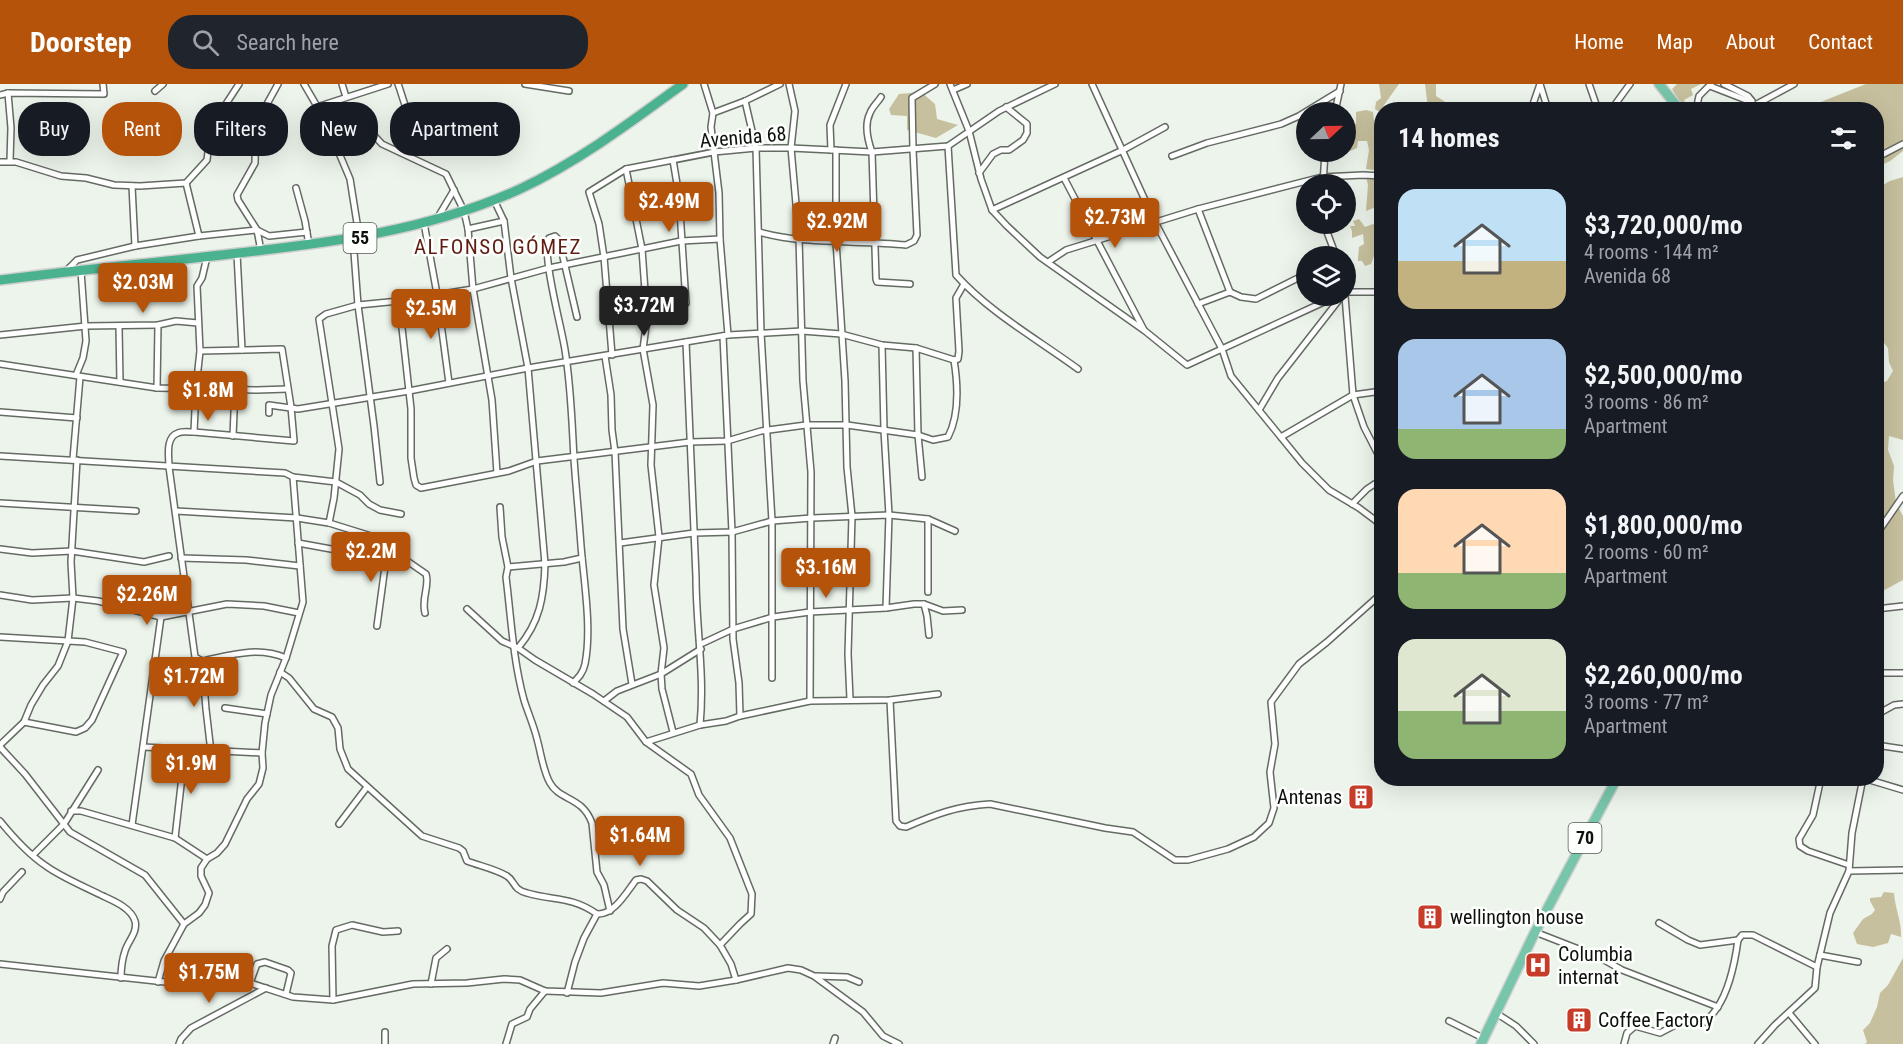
<!DOCTYPE html>
<meta charset="utf-8">
<style>
:root{--surface:#171b24;--page:#20242c;--text:#f1f3f6;--muted:#9ea1a6;--accent:#b45309}
body{margin:0;font-family:"Roboto Condensed",sans-serif;background:var(--page);color:var(--text);height:100vh;display:flex;flex-direction:column;font-size:22px;white-space:nowrap}
*{box-sizing:border-box;margin:0}
p{font-size:20px;color:var(--muted)}
.icon{flex:none;width:33px;height:33px;fill:none;stroke:currentColor;stroke-width:2;stroke-linecap:round;stroke-linejoin:round}
.map{position:relative;flex:1;overflow:hidden}
.side{position:absolute;left:1374px;top:18px;width:510px;height:684px;display:flex;flex-direction:column;background:var(--surface);border-radius:24px;box-shadow:0 6px 24px #0002}
.side>*{flex:none}
.hud{position:absolute;left:18px;top:18px;width:570px;height:54px;display:flex;gap:12px}
.needle{width:39px;rotate:68deg}
.buttons{position:absolute;left:1296px;top:18px;display:grid;gap:12px}
.buttons a{display:grid;place-items:center;width:60px;height:60px;border-radius:50%;background:var(--surface);box-shadow:0 6px 24px #0002;font-size:30px}
.price{position:absolute;translate:-50% -51px;padding:0 14px;border-radius:6px;background:var(--accent);color:#fff;font-size:20px;line-height:39px;filter:drop-shadow(0 2px 3px #0008)}
.price::after{content:'';position:absolute;left:50%;top:36px;width:18px;height:14px;margin-left:-9px;background:inherit;clip-path:polygon(0 0,100% 0,50% 100%)}
.price.active{background:#222;color:#fff}
ul{padding:0;list-style:none}
li{display:flex;align-items:center;gap:18px;height:150px;padding:0 24px}
li span{display:grid;place-items:center;flex:none;width:168px;height:120px;border-radius:18px;color:#555}
li>.icon{margin-inline-start:auto}
span .icon{width:72px;height:72px;fill:#fffc;stroke-width:1}
li b{font-size:26px}
h2{display:flex;justify-content:space-between;align-items:center;height:72px;padding:0 24px;font-size:26px}
.tag{padding:0 21px;border-radius:24px;background:var(--surface);box-shadow:0 6px 24px #0002;font-size:21px;line-height:54px}
.tag.active{background:var(--accent);color:#fff}
header{display:flex;align-items:center;gap:36px;box-sizing:border-box;height:84px;padding:0 30px;background:var(--accent);color:#fff}
header strong{font-size:28px}
nav{display:flex;gap:33px;margin-inline-start:auto;font-size:21px}
.search{width:420px;height:54px;background:var(--page);display:flex;align-items:center;gap:15px;box-sizing:border-box;padding:0 21px;border-radius:24px;color:var(--muted);font-size:22px}
.map>svg:first-child{display:block}
.green{fill:#c7c09e}
.lines{fill:none;stroke-linecap:round;stroke-linejoin:round}
.pedestrian-casing{stroke:#646b63;stroke-width:8}
.minor-casing{stroke:#646b63;stroke-width:8}
.primary-casing{stroke:#cfcfcf;stroke-width:12}
.trunk-casing{stroke:#cfcfcf;stroke-width:12}
.pedestrian{stroke:#fff;stroke-width:4.5}
.minor{stroke:#fff;stroke-width:5}
.primary{stroke:#77c5aa;stroke-width:9}
.trunk{stroke:#4ab28e;stroke-width:9}
.labels{text-anchor:middle;stroke-width:5;stroke-linejoin:round;paint-order:stroke}
.shield{fill:#fdfffd;stroke:#565855;stroke-width:1.5}
.shield-label{font-size:18px;font-weight:bold;fill:#0e100d}
.street-label{font-size:20px;fill:#0e100d;stroke:#fdfffd}
.poi-label{font-size:20px;fill:#0e100d;stroke:#fdfffd;text-anchor:start}
.neighbourhood-label{font-size:21px;letter-spacing:1.5px;fill:#601c13;stroke:#fdfffd}
</style>
<header>
<strong>Doorstep</strong>
<div class="search"><svg class="icon" aria-label="search" viewBox="0 0 24 24"><circle cx="10" cy="10" r="6"/><path d="M15 15l6 6"/></svg>Search here</div>
<nav><a>Home</a><a>Map</a><a>About</a><a>Contact</a></nav>
</header>
<div class="map">
<svg width="1903" height="960" viewBox="0 0 1903 960">
<rect width="100%" height="100%" fill="#ecf4eb"/>
<g class="green">
<polygon points="1379,0 1399,0 1384,21 1381,29 1375,25 1376,18 1381,14"/>
<polygon points="1425,0 1436,0 1436,12 1444,17 1451,25 1428,25"/>
<polygon points="1677,0 1701,0 1691,5 1693,11 1684,16 1688,25 1684,25 1672,5"/>
<polygon points="1866,0 1903,0 1903,67 1890,77 1877,83 1876,26 1803,25"/>
<polygon points="921,8 935,20 937,35 958,41 936,54 907,46 907,32 891,31 889,25 899,10"/>
<polygon points="1366,26 1373,28 1376,54 1381,68 1381,74 1379,76 1381,87 1366,85 1369,66 1367,57 1358,57 1357,64 1348,68 1348,58 1346,57 1346,51 1351,52 1355,46 1348,43 1348,39 1356,40 1356,28"/>
<polygon points="1366,92 1381,92 1381,126 1378,127 1376,123 1366,127 1368,101"/>
<polygon points="1903,93 1903,356 1889,352 1888,366 1894,382 1893,396 1896,419 1903,432 1903,496 1877,510 1877,301 1887,297 1893,287 1889,278 1888,264 1877,250 1876,105 1890,97"/>
<polygon points="1359,135 1365,143 1381,137 1381,154 1378,156 1378,159 1381,158 1381,161 1375,165 1380,170 1374,172 1371,180 1365,182 1362,177 1358,177 1358,175 1359,163 1364,160 1363,150 1352,154 1352,147 1350,142 1355,142 1353,137"/>
<path d="M1884 808 1894 809C1895 825 1902 838 1901 853L1891 850 1888 859 1873 863 1857 860 1853 849 1863 835 1872 830 1875 826 1870 817V814L1881 813Z"/>
<polygon points="1903,874 1903,960 1865,960 1867,958 1863,946 1870,939 1877,923 1880,909 1888,901"/>
</g>
<g class="lines">
<defs>
<polyline id="pedestrian" points="673,76 714,68"/>
<g id="minor">
<polyline points="304,0 325,36 350,95 357,139 353,155 358,221 374,342 380,398"/>
<polyline points="342,0 346,13"/>
<path d="M398 0C402 10 404 22 410 32 420 49 460 44 478 44"/>
<polyline points="525,0 569,7"/>
<polyline points="704,0 713,29 711,43 719,109 720,155 728,251"/>
<polyline points="789,0 795,27 791,64 799,154 803,297 811,388 810,617"/>
<polyline points="950,0 969,47 981,95 992,126 1007,142 1040,173 1145,247 1187,281 1337,212"/>
<polyline points="1092,0 1155,138 1222,265 1231,292 1302,379 1329,406 1359,424 1375,436 1382,443"/>
<polyline points="1540,0 1548,26"/>
<polyline points="1589,0 1598,26"/>
<polyline points="1724,0 1748,12 1752,17"/>
<polyline points="1710,2 1746,16 1751,16"/>
<polyline points="953,6 967,0"/>
<polyline points="155,7 163,0"/>
<polyline points="8,9 11,44 10,77"/>
<polyline points="0,11 8,9 104,10 103,0"/>
<path d="M881 13C878 18 872 23 870 29 864 41 868 57 872 68L876 195 877 198 910 200"/>
<polyline points="745,17 756,64 761,249 772,437 772,594"/>
<polyline points="317,23 388,0"/>
<polyline points="1658,24 1659,26"/>
<polyline points="1531,26 1540,0"/>
<polyline points="1611,26 1630,0"/>
<polyline points="1696,26 1699,12 1711,0"/>
<polyline points="1751,26 1755,21 1794,0"/>
<polyline points="1335,28 1341,0"/>
<polyline points="713,29 745,17 780,0"/>
<polyline points="325,36 346,35 366,43 382,60 446,90 464,127 468,145 473,205 492,316 497,389"/>
<path d="M948 62 956 191C989 228 1037 255 1078 285"/>
<polyline points="831,66 830,41 846,0"/>
<polyline points="836,66 836,157 845,297 847,383 852,432 848,570 850,615"/>
<polyline points="714,68 756,64 791,64 872,68 948,62 999,27 1055,0"/>
<polyline points="1172,72 1207,59 1281,40 1299,32 1340,7"/>
<polyline points="1876,74 1903,60"/>
<polyline points="0,78 16,78 61,92 86,94 114,101 140,102 186,99 207,76 211,43 239,0"/>
<polyline points="626,85 642,165 647,235 643,265 653,321 651,381 659,453 654,501 664,564 661,590 662,605 673,648"/>
<polyline points="979,89 993,70 1001,66 1009,66 1023,56 1027,49 1027,40 1006,23"/>
<polyline points="1064,94 1144,246"/>
<polyline points="186,99 199,152"/>
<polyline points="1323,100 1325,68"/>
<polyline points="132,102 135,162"/>
<polyline points="296,104 305,137 309,161"/>
<path d="M494 116 504 137 511 194 528 284 545 480C544 513 540 538 518 564"/>
<polyline points="1198,125 1230,208"/>
<polyline points="992,126 1123,66 1165,43"/>
<polyline points="438,133 454,106"/>
<polyline points="424,139 437,210 449,299"/>
<polyline points="1324,140 1336,172"/>
<polyline points="468,145 504,137"/>
<path d="M759 148C805 161 858 156 906 161L914 157 917 151 913 66 912 14 935 0"/>
<polyline points="261,167 257,146 238,116 237,111 255,79 256,40 278,0"/>
<polyline points="237,170 242,266"/>
<polyline points="1048,178 1066,166 1198,125 1322,93 1363,91 1382,92"/>
<polyline points="66,187 77,176 135,162 199,152 257,146 269,152 307,148"/>
<polyline points="1346,208 1382,208"/>
<polyline points="1345,212 1353,311 1364,343 1382,378"/>
<path d="M399 217 411 325V374L414 394 416 401 421 404 509 387 537 377 690 358 727 357 761 347 806 341H847L918 351 933 356 948 353C960 330 958 301 954 276"/>
<polyline points="1198,220 1230,208 1241,213 1256,215 1306,190"/>
<polyline points="119,243 120,298"/>
<polyline points="0,251 86,242 158,241 176,237 198,239"/>
<polyline points="723,252 732,448 733,555 739,599 740,632"/>
<path d="M686 258 696 493C696 544 705 590 700 641"/>
<polyline points="882,261 884,346 889,431 886,524"/>
<polyline points="916,264 918,351 922,393"/>
<path d="M200 267 282 265 291 323 294 357 194 348C189 348 182 347 178 349 165 353 169 373 169 383L195 573 202 577C231 571 258 562 286 574"/>
<polyline points="612,271 604,173 599,140 589,108 626,85 673,76 679,112 686,219"/>
<polyline points="605,272 611,311 612,346 615,368 623,545 632,600"/>
<polyline points="0,280 157,304 257,306 288,305"/>
<polyline points="76,291 83,274 86,257 81,187"/>
<polyline points="157,304 158,241"/>
<polyline points="1259,326 1278,294 1342,212"/>
<polyline points="0,328 77,334"/>
<polyline points="269,329 269,321 298,325 409,307 528,284 728,251 802,247 841,250 882,261 916,264 954,276 958,275 959,267 956,214 964,200"/>
<polyline points="194,348 196,304 200,267 197,202 202,194 207,173"/>
<polyline points="233,352 235,305"/>
<polyline points="1281,353 1353,311 1382,307"/>
<polyline points="0,372 285,389 293,393 336,398 360,411 369,420 380,426 401,430"/>
<polyline points="73,375 80,293"/>
<polyline points="0,419 136,427"/>
<polyline points="1352,420 1367,405 1382,395"/>
<path d="M500 423 502 453 508 483 506 493C511 533 513 576 524 616 528 629 534 642 537 655 541 669 543 687 550 699 560 717 582 712 592 739L597 788 604 801 610 827"/>
<path d="M176 427 297 434 329 439 371 452 426 490C430 502 421 514 425 529"/>
<polyline points="329,439 334,414 339,365 319,235 326,230 358,221 399,217 473,205 549,184 681,157 720,155"/>
<polyline points="1876,451 1903,412"/>
<polyline points="298,459 386,475"/>
<polyline points="620,459 694,449 732,448 772,437 812,434 889,431 928,435 955,447"/>
<polyline points="0,465 32,469 72,467 144,478 169,472"/>
<polyline points="181,474 246,476 300,482"/>
<polyline points="508,483 564,478 582,474"/>
<polyline points="928,508 928,435"/>
<polyline points="0,511 32,516 73,514 98,517 161,533 227,520 264,522 299,529"/>
<polyline points="924,520 927,532 929,551"/>
<polyline points="467,525 502,557 518,564 535,576 593,610 627,633 646,658 691,690 699,711 730,754 752,810 751,830 740,840 720,861"/>
<polyline points="1876,525 1903,522"/>
<polyline points="377,542 386,475 390,464"/>
<polyline points="0,553 85,558 123,568 92,636 85,644 76,648 24,638"/>
<polyline points="701,560 733,545 773,533 810,528 886,524 914,520 924,520 943,527 962,526"/>
<polyline points="202,577 206,625 211,668"/>
<path d="M280 588 289 594 314 625 332 633 338 644 340 665 348 685 422 752 459 764 463 767 467 777C480 782 495 785 507 792 515 797 513 806 527 809 554 817 571 812 597 830"/>
<polyline points="1876,589 1903,589"/>
<path d="M573 599C579 593 583 589 585 580 592 545 584 498 581 462 579 433 576 404 574 375 572 339 571 302 565 266 562 245 541 169 549 154L555 152 559 156 577 233"/>
<path d="M890 616 896 737 900 742 906 743C936 730 957 722 990 720L1105 744 1133 748 1175 776H1188L1228 765 1254 753 1269 739 1274 724 1270 688 1275 660 1271 618 1299 580 1327 558 1382 509"/>
<polyline points="604,617 617,607 661,590 701,565"/>
<polyline points="225,624 267,630"/>
<polyline points="1876,631 1894,621 1903,620"/>
<polyline points="646,658 700,641 726,637 740,632 810,617 890,616 938,610"/>
<polyline points="0,661 24,638 31,621 43,601 58,582 68,557 73,514 71,478 77,376"/>
<polyline points="1876,661 1903,665"/>
<polyline points="0,663 25,690 70,748 145,791 184,840"/>
<polyline points="143,663 262,669"/>
<polyline points="1821,694 1813,731 1799,755 1800,762 1808,767 1849,781"/>
<polyline points="71,727 81,727 175,754 207,775"/>
<path d="M0 737C13 753 28 770 46 782 61 793 85 803 103 812 114 817 131 824 135 837 138 848 128 857 125 867 122 876 121 885 121 894"/>
<polyline points="339,740 367,703"/>
<polyline points="132,741 161,533"/>
<polyline points="175,754 185,666"/>
<polyline points="33,771 64,740 98,686"/>
<polyline points="1849,787 1903,786"/>
<polyline points="0,815 3,808 22,788"/>
<polyline points="1659,839 1688,856 1700,861 1738,856 1742,851 1753,851 1817,883"/>
<polyline points="1535,848 1599,873 1622,886 1718,923"/>
<polyline points="1820,871 1858,878"/>
<polyline points="0,880 165,898 237,897 250,899 293,913 333,916 413,900 467,899 504,895 520,896 545,907 601,909 663,899 699,902 736,896 788,884 801,886 814,892 863,928 883,952 899,960"/>
<polyline points="816,892 847,893 859,898"/>
<polyline points="158,898 164,877 184,840 199,829 205,821 209,809 201,792 201,784 207,775 217,769 225,760 247,715 259,700 263,684 262,669 265,639 271,611 286,574 303,518 293,393"/>
<polyline points="250,899 257,880 265,878 288,886 291,889 286,910"/>
<polyline points="431,900 436,874 447,865"/>
<path d="M567 909 575 878 584 854 597 830C614 831 626 809 636 796L641 795 647 797 677 826 704 844 720 861 731 880 736 896"/>
<polyline points="333,916 332,862 336,846 352,841 383,848 398,847"/>
<polyline points="1496,929 1516,942 1534,960"/>
<polyline points="1789,929 1815,960"/>
<polyline points="1449,937 1483,954"/>
<polyline points="385,948 385,960"/>
<polyline points="179,960 181,955 191,944 266,904"/>
<polyline points="506,960 512,940 527,933 530,925 545,907"/>
<polyline points="833,960 835,954"/>
<path d="M1624 960 1627 949 1635 942 1660 949 1679 939 1705 938C1709 934 1714 929 1717 924 1730 905 1735 878 1738 856"/>
<polyline points="1758,960 1775,941 1815,904 1817,883 1830,829 1849,787 1852,749 1863,694 1903,706"/>
</g>
<g id="primary">
<polyline points="1659,0 1680,26"/>
<polyline points="1481,960 1535,848 1617,694"/>
</g>
<path id="trunk" d="M0 196C76 186 153 179 230 170 329 159 428 147 520 105 579 77 631 38 683 0"/>
</defs>
<use href="#pedestrian" class="pedestrian-casing"/>
<use href="#minor" class="minor-casing"/>
<use href="#primary" class="primary-casing"/>
<use href="#trunk" class="trunk-casing"/>
<use href="#pedestrian" class="pedestrian"/>
<use href="#minor" class="minor"/>
<use href="#primary" class="primary"/>
<use href="#trunk" class="trunk"/>
</g>
<defs>
<symbol id="building-square" viewBox="-11 -11 22 22"><rect x="-9" y="-9" width="18" height="18" rx="4" fill="#c73b29" stroke="#fdfffd"/><path d="M-4-6H4V6H1V3H-1V6H-4ZM-2.5-4.3h1.7v1.8h-1.7ZM.8-4.3h1.7v1.8H.8ZM-2.5-1h1.7V.8h-1.7ZM.8-1h1.7V.8H.8Z" fill="#fff"/></symbol>
<symbol id="hospital-square" viewBox="-11 -11 22 22"><rect x="-9" y="-9" width="18" height="18" rx="4" fill="#c73b29" stroke="#fdfffd"/><path d="M-5-5h3v3.5h4V-5h3V5h-3V1.5h-4V5h-3Z" fill="#fff"/></symbol>
</defs>
<g fill-rule="evenodd">
<use href="#building-square" x="1346" y="698" width="30" height="30"/>
<use href="#building-square" x="1415" y="818" width="30" height="30"/>
<use href="#hospital-square" x="1523" y="866" width="30" height="30"/>
<use href="#building-square" x="1564" y="921" width="30" height="30"/>
</g>
<g class="labels">
<g class="shield">
<rect x="343.5" y="139" width="33" height="30" rx="4.5"/>
<rect x="1568.5" y="739" width="33" height="30" rx="4.5"/>
</g>
<g class="shield-label">
<text x="360" y="160">55</text>
<text x="1585" y="760">70</text>
</g>
<g class="street-label">
<text transform="translate(743 53) rotate(-5)" y="7">Avenida 68</text>
</g>
<g class="poi-label">
<text x="1342" y="720" text-anchor="end">Antenas</text>
<text x="1450" y="840">wellington house</text>
<text x="1558" y="877">Columbia<tspan x="1558" dy="23">internat</tspan></text>
<text x="1598" y="943">Coffee Factory</text>
</g>
<g class="neighbourhood-label">
<text x="498" y="170">ALFONSO GÓMEZ</text>
</g>
</g>
</svg>
<div class="buttons">
<a><svg class="needle" viewBox="-14 -14 28 28"><path d="M0-13l5 13h-10z" fill="#e53935"/><path d="M0 13l5-13h-10z" fill="#9ea1a6"/></svg></a>
<a><svg class="icon" aria-label="locate" viewBox="0 0 24 24"><circle cx="12" cy="12" r="6"/><path d="M12 2v4M12 18v4M2 12h4M18 12h4"/></svg></a>
<a><svg class="icon" aria-label="layers" viewBox="0 0 24 24"><path d="M12 4l9 5-9 5-9-5zM3 14l9 5 9-5"/></svg></a>
</div>
<b class="price" style="left:669px;top:149px">$2.49M</b>
<b class="price" style="left:1115px;top:165px">$2.73M</b>
<b class="price" style="left:837px;top:169px">$2.92M</b>
<b class="price" style="left:143px;top:230px">$2.03M</b>
<b class="price active" style="left:644px;top:253px">$3.72M</b>
<b class="price" style="left:431px;top:256px">$2.5M</b>
<b class="price" style="left:208px;top:338px">$1.8M</b>
<b class="price" style="left:371px;top:499px">$2.2M</b>
<b class="price" style="left:826px;top:515px">$3.16M</b>
<b class="price" style="left:147px;top:542px">$2.26M</b>
<b class="price" style="left:194px;top:624px">$1.72M</b>
<b class="price" style="left:191px;top:711px">$1.9M</b>
<b class="price" style="left:640px;top:783px">$1.64M</b>
<b class="price" style="left:209px;top:920px">$1.75M</b>
<div class="hud">
<a class="tag">Buy</a>
<a class="tag active">Rent</a>
<a class="tag">Filters</a>
<a class="tag">New</a>
<a class="tag">Apartment</a>
</div>
<section class="side">
<h2>14 homes<svg class="icon" aria-label="filters" viewBox="0 0 24 24"><path d="M4 7h16M4 17h16"/><circle cx="9" cy="7" r="2"/><circle cx="15" cy="17" r="2"/></svg></h2>
<ul>
<li><span style="background:linear-gradient(#bfe0f5 60%,#c2b280 0)"><svg class="icon" aria-label="home" viewBox="0 0 24 24"><path d="M3 11l9-7 9 7M6 9v11h12V9"/></svg></span><div><b>$3,720,000/mo</b><p>4 rooms · 144 m²</p><p>Avenida 68</p></div></li>
<li><span style="background:linear-gradient(#a9c7e8 75%,#8fb573 0)"><svg class="icon" aria-label="home" viewBox="0 0 24 24"><path d="M3 11l9-7 9 7M6 9v11h12V9"/></svg></span><div><b>$2,500,000/mo</b><p>3 rooms · 86 m²</p><p>Apartment</p></div></li>
<li><span style="background:linear-gradient(#ffd9b3 70%,#8fb573 0)"><svg class="icon" aria-label="home" viewBox="0 0 24 24"><path d="M3 11l9-7 9 7M6 9v11h12V9"/></svg></span><div><b>$1,800,000/mo</b><p>2 rooms · 60 m²</p><p>Apartment</p></div></li>
<li><span style="background:linear-gradient(#dfe7d0 60%,#8fb573 0)"><svg class="icon" aria-label="home" viewBox="0 0 24 24"><path d="M3 11l9-7 9 7M6 9v11h12V9"/></svg></span><div><b>$2,260,000/mo</b><p>3 rooms · 77 m²</p><p>Apartment</p></div></li>
</ul>
</section>
</div>
